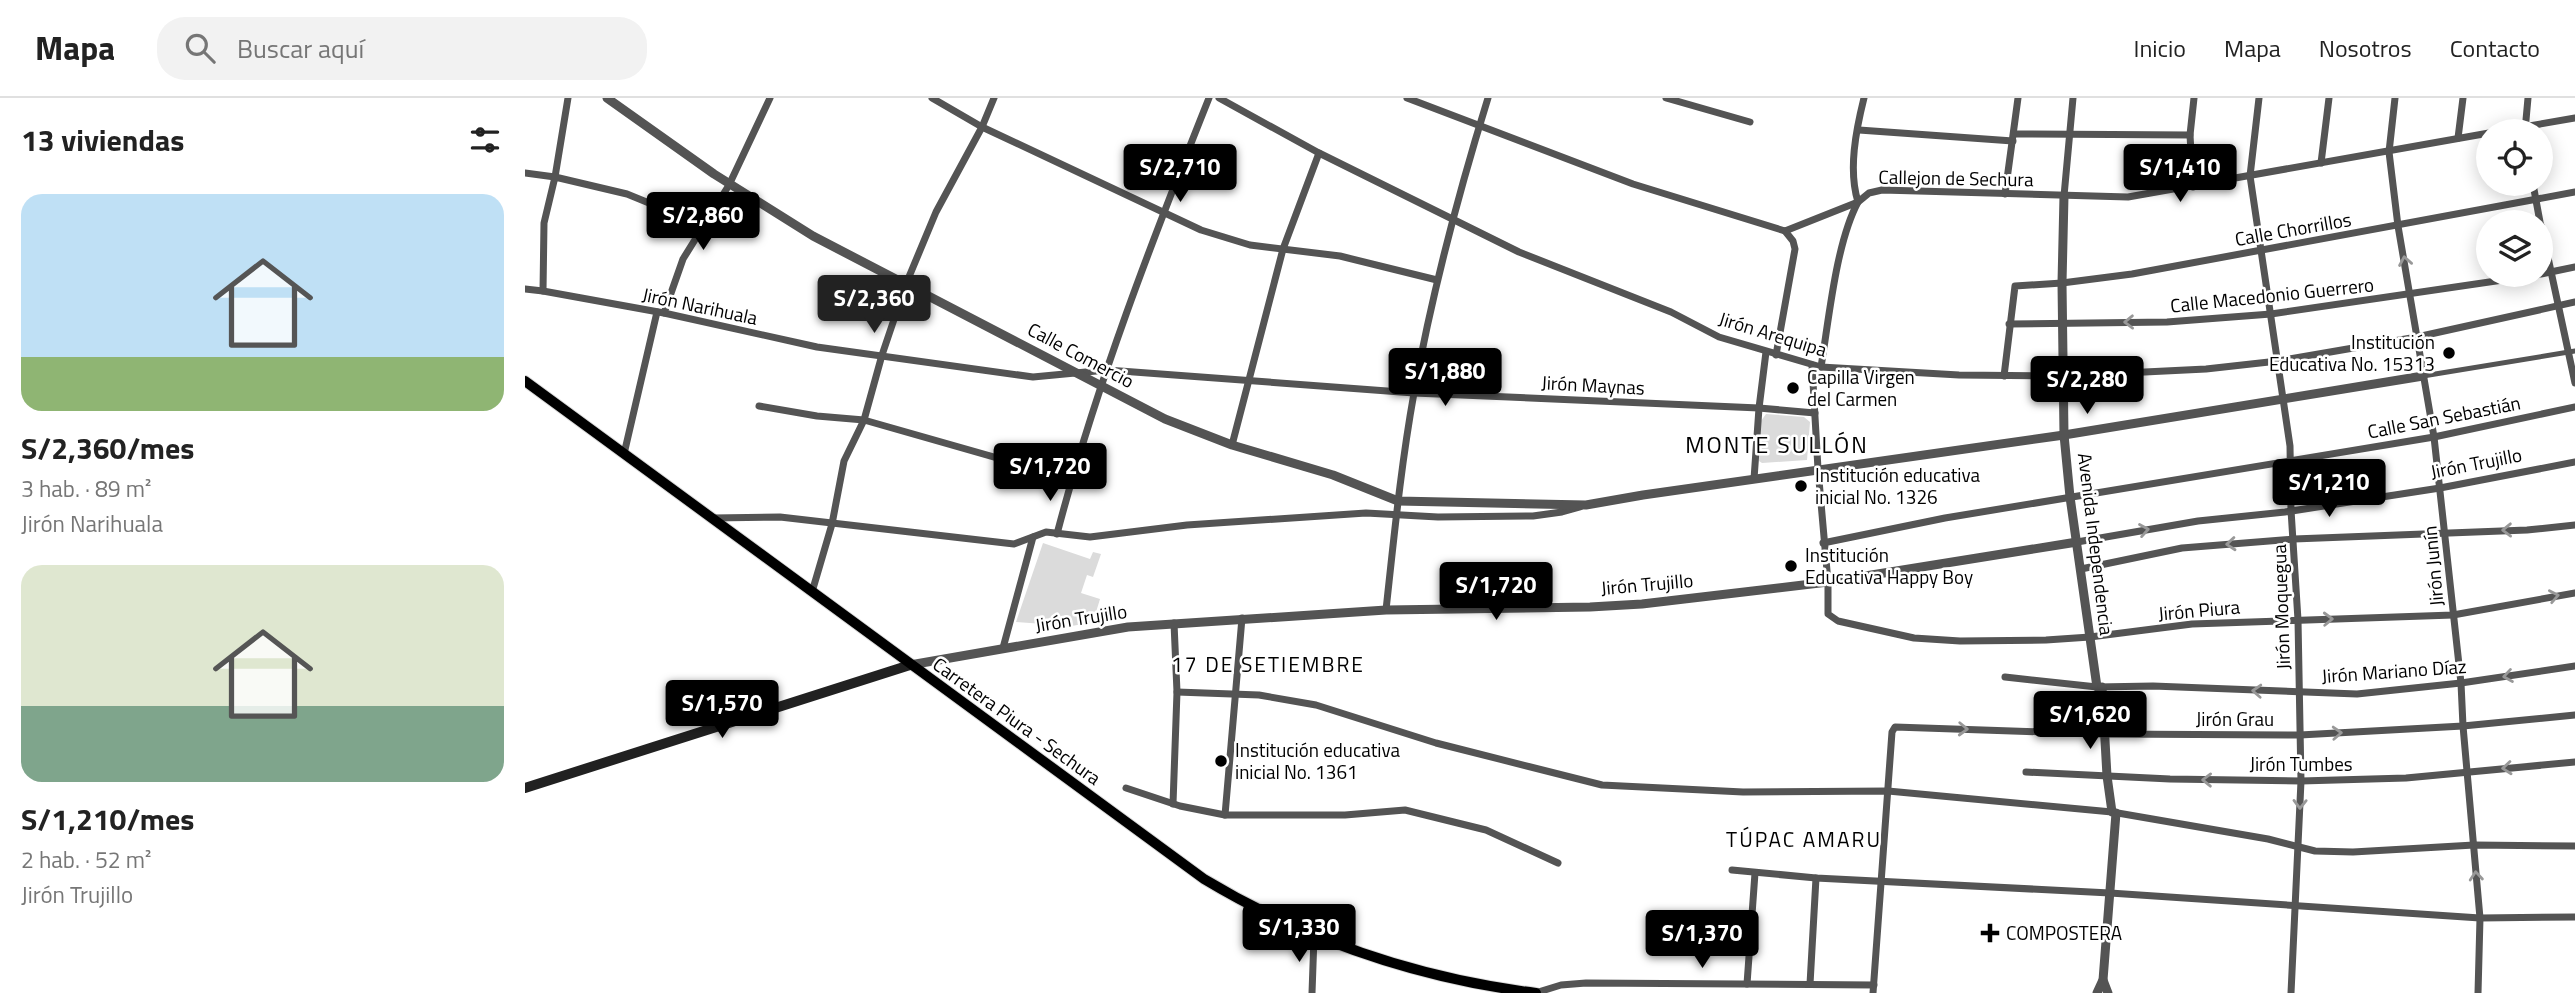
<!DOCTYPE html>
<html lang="es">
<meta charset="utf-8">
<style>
:root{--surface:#fff;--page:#f2f2f2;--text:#222;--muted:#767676;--line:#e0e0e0;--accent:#000}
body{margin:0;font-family:"Titillium Web",sans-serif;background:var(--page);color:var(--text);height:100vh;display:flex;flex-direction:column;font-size:26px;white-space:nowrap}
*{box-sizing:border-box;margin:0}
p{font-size:23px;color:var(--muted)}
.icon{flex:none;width:38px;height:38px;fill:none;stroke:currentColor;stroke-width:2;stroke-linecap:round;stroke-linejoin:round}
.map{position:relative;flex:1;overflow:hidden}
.panel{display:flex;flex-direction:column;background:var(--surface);width:525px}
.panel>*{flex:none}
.fabs{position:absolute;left:1951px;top:21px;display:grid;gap:14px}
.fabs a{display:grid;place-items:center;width:77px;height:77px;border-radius:50%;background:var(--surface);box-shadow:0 4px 18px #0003;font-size:35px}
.price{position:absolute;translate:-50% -60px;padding:0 16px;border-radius:7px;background:var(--accent);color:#fff;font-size:23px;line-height:46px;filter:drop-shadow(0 2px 4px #0008)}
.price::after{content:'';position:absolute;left:50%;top:42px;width:21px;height:16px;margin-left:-10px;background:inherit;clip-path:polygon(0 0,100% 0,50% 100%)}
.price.selected{background:#222;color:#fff}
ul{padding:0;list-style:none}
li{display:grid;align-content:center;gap:14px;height:371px;padding:0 21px}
li span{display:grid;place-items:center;height:217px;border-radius:21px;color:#555}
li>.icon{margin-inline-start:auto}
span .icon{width:126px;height:126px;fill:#fffc;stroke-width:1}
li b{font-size:30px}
h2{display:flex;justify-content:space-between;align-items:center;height:84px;padding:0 21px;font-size:30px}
header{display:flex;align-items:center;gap:42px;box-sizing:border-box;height:98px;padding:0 35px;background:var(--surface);border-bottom:2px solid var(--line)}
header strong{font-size:33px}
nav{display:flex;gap:38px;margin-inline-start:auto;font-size:24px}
.search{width:490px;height:63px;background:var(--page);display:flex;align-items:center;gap:18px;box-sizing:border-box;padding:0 24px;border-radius:28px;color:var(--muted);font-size:26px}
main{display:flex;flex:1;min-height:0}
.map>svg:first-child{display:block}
.green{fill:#dbdbdb}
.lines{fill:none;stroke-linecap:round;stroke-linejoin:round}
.primary-casing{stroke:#dbdbdb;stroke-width:12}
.pedestrian{stroke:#545454;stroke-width:5}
.minor{stroke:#545454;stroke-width:7}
.tertiary{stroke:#545454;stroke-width:9}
.secondary{stroke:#212121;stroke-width:10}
.primary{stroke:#000;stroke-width:10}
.oneway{stroke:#989898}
.poi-dot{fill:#000;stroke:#fff;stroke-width:2.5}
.labels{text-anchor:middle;stroke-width:5;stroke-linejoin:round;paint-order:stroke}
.street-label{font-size:19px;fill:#000;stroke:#fff}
.poi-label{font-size:19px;fill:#000;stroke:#fff;text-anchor:start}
.neighbourhood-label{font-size:21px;letter-spacing:2px;fill:#000;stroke:#fff}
.quarter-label{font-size:23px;letter-spacing:2px;fill:#000;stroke:#fff}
</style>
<header>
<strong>Mapa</strong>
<div class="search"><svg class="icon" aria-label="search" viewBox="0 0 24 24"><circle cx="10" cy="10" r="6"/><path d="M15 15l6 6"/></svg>Buscar aquí</div>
<nav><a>Inicio</a><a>Mapa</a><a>Nosotros</a><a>Contacto</a></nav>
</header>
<main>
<section class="panel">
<h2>13 viviendas<svg class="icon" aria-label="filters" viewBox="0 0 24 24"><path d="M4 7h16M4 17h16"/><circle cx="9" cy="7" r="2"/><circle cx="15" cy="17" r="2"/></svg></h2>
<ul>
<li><span style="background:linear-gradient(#bfe0f5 75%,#8fb573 0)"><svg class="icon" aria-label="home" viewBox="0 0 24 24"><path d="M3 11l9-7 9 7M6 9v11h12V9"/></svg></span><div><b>S/2,360/mes</b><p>3 hab. · 89 m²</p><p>Jirón Narihuala</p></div></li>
<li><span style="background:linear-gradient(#dfe7d0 65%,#7fa58c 0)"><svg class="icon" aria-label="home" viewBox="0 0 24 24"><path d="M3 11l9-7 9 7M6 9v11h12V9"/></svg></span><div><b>S/1,210/mes</b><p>2 hab. · 52 m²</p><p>Jirón Trujillo</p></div></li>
</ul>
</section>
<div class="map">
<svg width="2050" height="895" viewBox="0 0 2050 895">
<rect width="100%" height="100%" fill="#fff"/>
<g class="green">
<polygon points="1241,316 1279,319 1285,324 1282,362 1237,365 1234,363 1236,323"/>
<polygon points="518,445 565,461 568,454 576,456 568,479 562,477 556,495 575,501 568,524 547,528 491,524"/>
</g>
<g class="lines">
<defs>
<path id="primary" d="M0 283 679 781C782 843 892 880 1011 895"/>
</defs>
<use href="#primary" class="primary-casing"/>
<polyline class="pedestrian" points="1898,278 2050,253"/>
<g class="minor">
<polyline points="407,0 457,29 676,132 725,147 815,158 912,182"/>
<polyline points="694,0 794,55 994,154 1146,214 1194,239 1296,269 1434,277 1538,278 1681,271 1753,263 1892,239 2050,204"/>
<polyline points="882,0 1108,86 1260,133 1333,104 1344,95 1357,92 1603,99 1964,35"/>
<polyline points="1141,0 1225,24"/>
<polyline points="1734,0 1725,78 1765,348 1766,412 1773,522 1776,683 1766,895"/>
<polyline points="1870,0 1864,54 1873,128 1909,339 1936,585 1938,628 1955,820 1953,895"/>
<polyline points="1334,32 1488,43"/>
<polyline points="1975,33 2050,20"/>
<polyline points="2000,33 2003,0"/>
<polyline points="1490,36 1665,37"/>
<polyline points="1933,40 1938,0"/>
<polyline points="1796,65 1804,0"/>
<polyline points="0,75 30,79 43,0"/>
<polyline points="2008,86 2015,124"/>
<polyline points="1668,89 1665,37 1669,0"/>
<polyline points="1480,96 1493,0"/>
<polyline points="1539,98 1548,0"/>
<polyline points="2016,127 2050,285"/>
<polyline points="2016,176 2050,169"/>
<polyline points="0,191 18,193 139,215 292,249 508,279 582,272 889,295 1234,310 1290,315"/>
<polyline points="18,193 19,125 30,79 102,96 124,105"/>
<polyline points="139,215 158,161 204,87 245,0"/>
<polyline points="1484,226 1642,224 1746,216 2012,177"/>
<polyline points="1251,257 1270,151 1268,143 1260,133"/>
<polyline points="1287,267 1293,371 1303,484 1303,516 1313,523 1389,540 1435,543 1521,542 1565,539 1667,526 1928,517 2050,495"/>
<path d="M1296 269C1304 221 1311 145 1333 104 1323 72 1331 32 1339 0"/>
<polyline points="1479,278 1490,188 1537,185 1607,176 2050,94"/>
<polyline points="234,308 292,318 339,322 546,381"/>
<polyline points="707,347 758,151 794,55"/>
<polyline points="99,356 132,214"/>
<polyline points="1229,381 1234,310 1241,254"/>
<polyline points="188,420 255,419 489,446 521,434 565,439 662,427 841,415 913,419 1008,418 1037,414 1055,409"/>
<path d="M532 436C571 287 627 143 684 0"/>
<polyline points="1552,444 1673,423 1760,414 1915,390 2050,364"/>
<polyline points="1298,445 1420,420 1909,339 2050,309"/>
<polyline points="1556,471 1657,450 1769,441 2002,432 2050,427"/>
<polyline points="287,494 307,426 319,363 339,322 357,257 381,186 411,114 457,29 469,0"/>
<path d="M861 512C869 439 876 367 889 295 907 195 933 97 963 0"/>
<polyline points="478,550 508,439"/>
<polyline points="1480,579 1572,589 1628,588 1832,596 1936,585 2050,568"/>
<polyline points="652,594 734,597 791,607 911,645 1077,687 1218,694 1363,693 1587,714 1743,741 1790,753 1828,754 1949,747 2050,748"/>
<polyline points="1501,674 1645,681 1776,683 1881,680 2050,664"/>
<polyline points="601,690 655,708 700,717 820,717 880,712 961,732 1033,765"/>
<polyline points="648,706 652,594 649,525"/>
<polyline points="700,717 717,520"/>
<polyline points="1207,772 1291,780 1585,795 1955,820 2050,819"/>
<polyline points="1176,823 1226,827"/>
<polyline points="1222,886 1230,775"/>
<polyline points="1285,886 1291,780"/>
<polyline points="787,895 789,839"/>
<polyline points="1010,895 1036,887 1061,885 1349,887"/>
<polyline points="1348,895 1367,634 1370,629 1579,636 1775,637 1938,628 2050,617"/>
</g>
<g class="tertiary">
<polyline points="82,0 189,76 288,138 640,321 707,347 808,377 873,403 1061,407 1118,397 1539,337 1898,278"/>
<polyline points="1539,98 1537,185 1539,337 1545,399 1572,589"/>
<polyline points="385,567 603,529 861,512 1065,509 1117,506 1303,484 1552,444"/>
<polyline points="1577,589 1582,678 1587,714"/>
<polyline points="1578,882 1583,895"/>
<polyline points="1572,895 1578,882 1591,715"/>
</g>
<polyline class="secondary" points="0,690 385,567"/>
<use href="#primary" class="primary"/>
</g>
<defs><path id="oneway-chevron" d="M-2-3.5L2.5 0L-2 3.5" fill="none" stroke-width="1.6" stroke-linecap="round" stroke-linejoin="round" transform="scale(1.75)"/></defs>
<g class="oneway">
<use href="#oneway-chevron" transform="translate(1880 163) rotate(-100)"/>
<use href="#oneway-chevron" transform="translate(1604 224) rotate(179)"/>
<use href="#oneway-chevron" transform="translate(1619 432) rotate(-10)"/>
<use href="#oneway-chevron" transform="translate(1982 432) rotate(179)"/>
<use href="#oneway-chevron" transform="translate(1706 446) rotate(175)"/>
<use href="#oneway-chevron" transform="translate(2029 498) rotate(-11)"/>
<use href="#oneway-chevron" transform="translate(1803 521) rotate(-2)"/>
<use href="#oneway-chevron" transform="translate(1983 578) rotate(171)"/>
<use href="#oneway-chevron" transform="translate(1732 593) rotate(-177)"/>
<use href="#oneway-chevron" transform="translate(1438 631) rotate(2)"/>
<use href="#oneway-chevron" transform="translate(1812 635) rotate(-3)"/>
<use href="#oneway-chevron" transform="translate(1982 670) rotate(175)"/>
<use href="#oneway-chevron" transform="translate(1682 682) rotate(-179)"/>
<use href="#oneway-chevron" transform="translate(1775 706) rotate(91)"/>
<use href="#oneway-chevron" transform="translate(1951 778) rotate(-95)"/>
</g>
<g class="poi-dot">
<circle cx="1924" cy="255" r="7"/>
<circle cx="1268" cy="290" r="7"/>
<circle cx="1276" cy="388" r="7"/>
<circle cx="1266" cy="468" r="7"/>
<circle cx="696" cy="663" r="7"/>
<path d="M1461.5 824.5h7v7h7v7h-7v7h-7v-7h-7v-7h7z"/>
</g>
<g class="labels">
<g class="street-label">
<text transform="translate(1431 80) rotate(1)" y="7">Callejon de Sechura</text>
<text transform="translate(1768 131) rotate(-10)" y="7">Calle Chorrillos</text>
<text transform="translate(1747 197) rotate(-6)" y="7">Calle Macedonio Guerrero</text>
<text transform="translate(175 208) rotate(12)" y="7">Jirón Narihuala</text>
<text transform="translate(1248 236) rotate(17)" y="7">Jirón Arequipa</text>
<text transform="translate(556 257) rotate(28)" y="7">Calle Comercio</text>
<text transform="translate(1068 287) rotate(3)" y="7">Jirón Maynas</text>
<text transform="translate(1919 319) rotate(-11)" y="7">Calle San Sebastián</text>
<text transform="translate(1951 365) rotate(-11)" y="7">Jirón Trujillo</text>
<text transform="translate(1571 446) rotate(83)" y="7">Avenida Independencia</text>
<text transform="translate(1908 468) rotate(-95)" y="7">Jirón Junín</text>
<text transform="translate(1122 486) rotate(-5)" y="7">Jirón Trujillo</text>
<text transform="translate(1756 509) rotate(-92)" y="7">Jirón Moquegua</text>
<text transform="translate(1674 512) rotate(-5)" y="7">Jirón Piura</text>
<text transform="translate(556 520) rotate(-9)" y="7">Jirón Trujillo</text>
<text transform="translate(1869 573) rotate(-4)" y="7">Jirón Mariano Díaz</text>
<text x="1710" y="628">Jirón Grau</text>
<text transform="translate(492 623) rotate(36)" y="7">Carretera Piura - Sechura</text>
<text x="1776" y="673">Jirón Tumbes</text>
</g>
<g class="poi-label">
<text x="1910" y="251" text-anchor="end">Institución<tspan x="1910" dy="22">Educativa No. 15313</tspan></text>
<text x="1282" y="286">Capilla Virgen<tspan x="1282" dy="22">del Carmen</tspan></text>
<text x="1290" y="384">Institución educativa<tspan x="1290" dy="22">inicial No. 1326</tspan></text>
<text x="1280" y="464">Institución<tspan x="1280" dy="22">Educativa Happy Boy</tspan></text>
<text x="710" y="659">Institución educativa<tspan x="710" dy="22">inicial No. 1361</tspan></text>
<text x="1481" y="842">COMPOSTERA</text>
</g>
<g class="neighbourhood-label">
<text x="743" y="574">17 DE SETIEMBRE</text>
<text x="1279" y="749">TÚPAC AMARU</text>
</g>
<g class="quarter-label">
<text x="1252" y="355">MONTE SULLÓN</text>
</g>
</g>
</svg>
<div class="fabs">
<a><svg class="icon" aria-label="locate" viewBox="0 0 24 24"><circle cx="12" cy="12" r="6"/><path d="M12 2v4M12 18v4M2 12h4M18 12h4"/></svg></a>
<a><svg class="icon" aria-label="layers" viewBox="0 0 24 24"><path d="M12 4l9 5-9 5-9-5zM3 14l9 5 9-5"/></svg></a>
</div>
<b class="price" style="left:655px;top:106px">S/2,710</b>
<b class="price" style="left:1655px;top:106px">S/1,410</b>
<b class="price" style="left:178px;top:154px">S/2,860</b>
<b class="price selected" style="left:349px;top:237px">S/2,360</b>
<b class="price" style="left:920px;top:310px">S/1,880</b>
<b class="price" style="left:1562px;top:318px">S/2,280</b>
<b class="price" style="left:525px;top:405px">S/1,720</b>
<b class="price" style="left:1804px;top:421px">S/1,210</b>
<b class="price" style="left:971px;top:524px">S/1,720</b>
<b class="price" style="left:197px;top:642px">S/1,570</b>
<b class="price" style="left:1565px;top:653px">S/1,620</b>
<b class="price" style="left:774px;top:866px">S/1,330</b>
<b class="price" style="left:1177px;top:872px">S/1,370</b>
</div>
</main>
